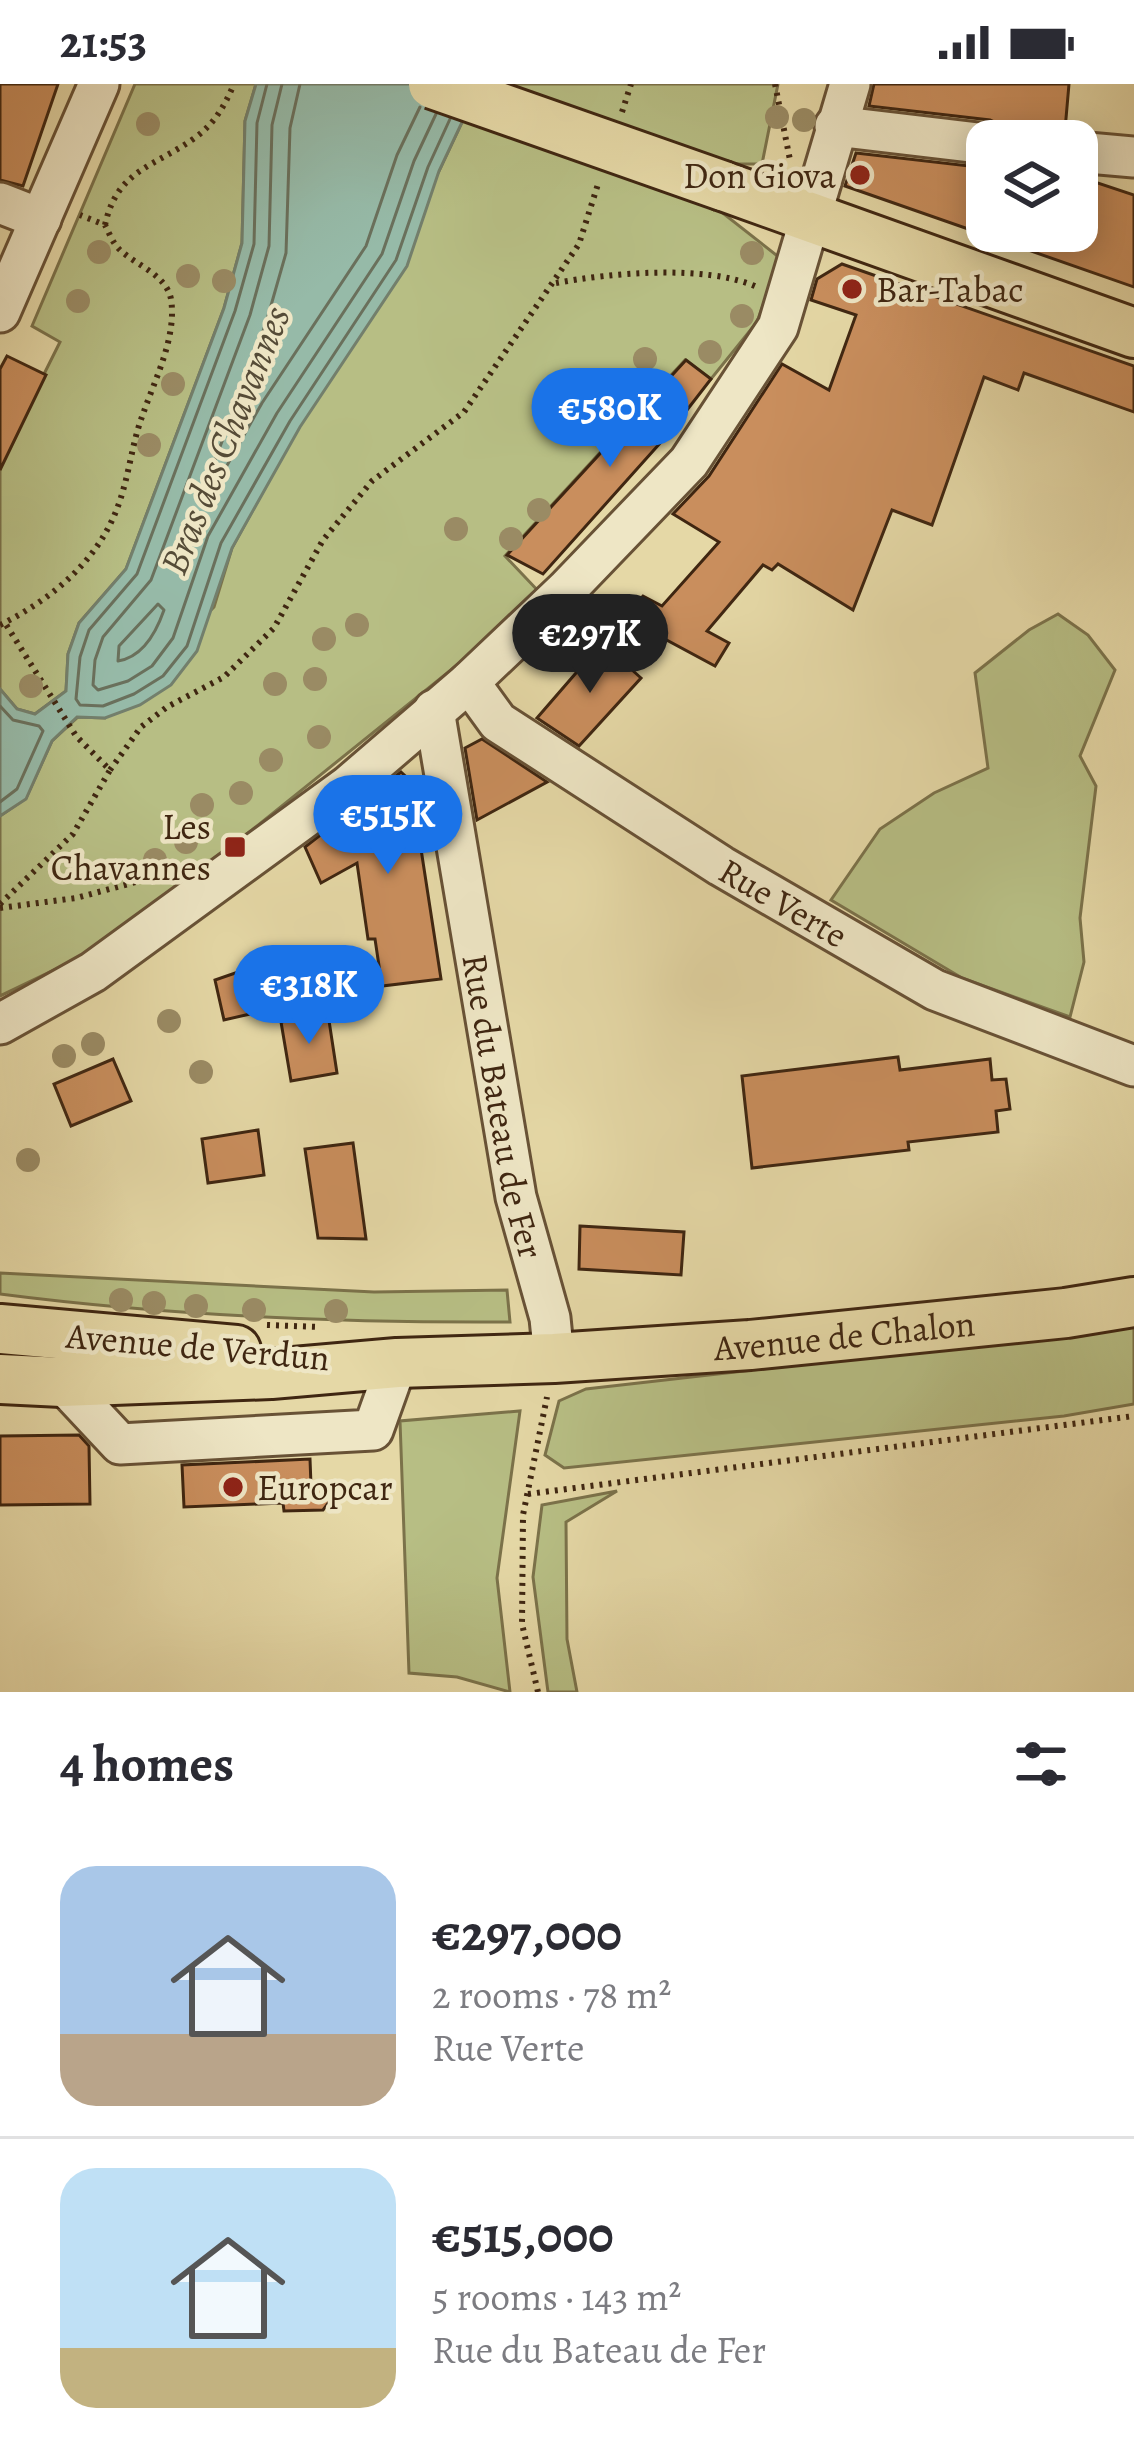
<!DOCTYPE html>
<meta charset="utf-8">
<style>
:root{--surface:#fff;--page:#f7f7f7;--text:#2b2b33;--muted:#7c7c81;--line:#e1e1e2;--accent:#1a73e8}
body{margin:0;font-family:Alegreya,serif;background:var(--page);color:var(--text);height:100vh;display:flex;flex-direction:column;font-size:45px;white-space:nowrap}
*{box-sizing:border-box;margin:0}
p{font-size:39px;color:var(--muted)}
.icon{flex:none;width:66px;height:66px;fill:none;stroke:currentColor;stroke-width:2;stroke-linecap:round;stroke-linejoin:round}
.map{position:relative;height:1608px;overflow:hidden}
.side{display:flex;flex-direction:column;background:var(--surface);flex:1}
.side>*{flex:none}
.tools{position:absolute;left:966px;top:36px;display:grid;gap:24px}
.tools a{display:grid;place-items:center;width:132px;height:132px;border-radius:24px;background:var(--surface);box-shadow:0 6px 30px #0003;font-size:60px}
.price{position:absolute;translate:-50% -102px;padding:0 27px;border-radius:42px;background:var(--accent);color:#fff;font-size:39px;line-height:78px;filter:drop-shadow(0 3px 6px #0008)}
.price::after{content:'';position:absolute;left:50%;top:72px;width:36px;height:27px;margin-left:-18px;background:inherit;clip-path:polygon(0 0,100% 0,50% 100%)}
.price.selected{background:#222;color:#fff}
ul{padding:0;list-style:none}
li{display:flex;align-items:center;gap:36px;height:300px;padding:0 60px}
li+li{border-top:3px solid var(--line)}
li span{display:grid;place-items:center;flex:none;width:336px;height:240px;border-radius:36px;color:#555}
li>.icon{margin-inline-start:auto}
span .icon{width:144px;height:144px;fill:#fffc;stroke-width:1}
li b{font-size:51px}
h2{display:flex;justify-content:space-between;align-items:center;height:144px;padding:0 60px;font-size:51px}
.status{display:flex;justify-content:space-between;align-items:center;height:84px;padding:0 60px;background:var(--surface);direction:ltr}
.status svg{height:33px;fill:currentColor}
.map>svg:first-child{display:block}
.green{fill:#b7be84;stroke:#7b724a;stroke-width:3}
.water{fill:#96baa8;stroke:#737f6c;stroke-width:3}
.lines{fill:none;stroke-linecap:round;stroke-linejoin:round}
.shore{stroke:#6a705c;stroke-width:3}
.building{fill:#c98e5d;stroke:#3f2611;stroke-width:3}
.minor-casing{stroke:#685236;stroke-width:45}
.major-casing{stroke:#3f2611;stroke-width:54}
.path{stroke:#3f2611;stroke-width:6;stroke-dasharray:3 6;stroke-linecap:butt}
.minor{stroke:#eee6c5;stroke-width:39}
.major{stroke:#e5d8a6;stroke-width:48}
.major-bridge-casing{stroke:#3f2611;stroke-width:54;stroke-linecap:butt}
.major-bridge{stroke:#e5d8a6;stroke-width:48}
.tree{fill:#9a8b64}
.poi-dot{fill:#8f2418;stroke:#eee6c5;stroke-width:4.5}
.labels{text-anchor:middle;stroke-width:9;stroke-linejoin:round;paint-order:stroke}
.poi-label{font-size:36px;fill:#3f2611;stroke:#eee6c5;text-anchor:end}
.street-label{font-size:36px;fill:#3f2611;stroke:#eee6c5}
.water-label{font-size:39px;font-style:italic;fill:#554b37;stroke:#eee6c5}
</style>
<div class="status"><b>21:53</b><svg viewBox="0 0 49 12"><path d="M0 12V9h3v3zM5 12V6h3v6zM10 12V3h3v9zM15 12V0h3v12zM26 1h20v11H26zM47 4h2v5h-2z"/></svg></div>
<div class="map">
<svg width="1134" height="1608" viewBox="0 0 1134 1608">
<rect width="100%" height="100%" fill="#e5d8a6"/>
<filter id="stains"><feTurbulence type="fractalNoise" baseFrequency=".00167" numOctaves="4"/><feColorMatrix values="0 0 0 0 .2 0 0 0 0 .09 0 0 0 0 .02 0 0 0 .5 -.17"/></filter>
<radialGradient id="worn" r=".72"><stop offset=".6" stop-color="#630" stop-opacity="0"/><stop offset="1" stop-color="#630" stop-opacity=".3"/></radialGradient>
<g class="green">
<polygon points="135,0 256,0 245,37 242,159 224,224 126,485 79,539 68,570 66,607 35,630 17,625 0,605 0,378 60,258 32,242"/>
<polygon points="480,0 778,0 762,80 731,80 715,123 780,174 757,238 711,295 685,276 505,472 543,512 252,746 85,871 0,912 0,732 26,714 52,657 78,633 105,634 214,523 232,464 439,87"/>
<polygon points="1058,530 1088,551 1115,586 1080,672 1096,702 1080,834 1084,878 1070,933 962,894 831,816 880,745 934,709 988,684 975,589 1029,546"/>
<path d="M0 1189 374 1208 507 1206 510 1238C339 1239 170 1232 0 1210Z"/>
<polygon points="1134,1243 1134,1320 1064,1332 564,1384 545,1371 559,1317 586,1305"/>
<polygon points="520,1327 497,1494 510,1608 457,1593 409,1589 400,1337"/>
<polygon points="617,1407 566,1438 567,1555 577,1608 548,1608 533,1493 542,1421"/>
</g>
<polygon class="water" points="256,0 480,0 439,87 407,182 300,343 232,464 197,567 171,601 140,621 105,634 77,633 52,657 26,715 0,732 0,605 17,625 35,630 66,607 68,570 79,539 126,485 224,224 242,159 245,37"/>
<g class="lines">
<g class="shore">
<polyline points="267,0 257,39 254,160 235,227 137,490 89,546 80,573 76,615 80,621 103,622 134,610 163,592 187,562 221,459 290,337 396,176 428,83 450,35"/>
<polyline points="282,0 272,41 269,162 250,231 151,496 103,553 95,576 93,601 98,606 128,597 152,582 173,554 208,452 277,329 382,170 414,77 436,30"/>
<polyline points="300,0 290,44 286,169 266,239 214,379 219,387 225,385 262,319 366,162 397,71 420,23"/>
<path d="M158 520 164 526C156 549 143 573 118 577L119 562Z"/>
<polyline points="0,622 13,636 39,642 43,647 17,705 0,718"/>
</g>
</g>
<g class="building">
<polygon points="0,0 58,0 23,102 0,96"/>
<polygon points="874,0 1069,0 1065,46 1003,42 990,36 869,22"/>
<polygon points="856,69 987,84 987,147 1050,147 1077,157 1077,92 1134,111 1134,203 845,102"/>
<polygon points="842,180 1134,282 1134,328 1024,289 1018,306 984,293 932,441 892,426 853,526 778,480 772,486 763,481 707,547 729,559 715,582 624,533 643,512 662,522 719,458 673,430 709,392 782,280 829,306 856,231 811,216 817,195"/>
<polygon points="7,272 46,291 0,386 0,285"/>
<polygon points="686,276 711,295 670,348 543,490 507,471"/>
<polygon points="602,559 641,594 579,662 537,634"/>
<polygon points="482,655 547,698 477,736 465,664"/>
<polygon points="401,688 424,709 432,759 421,765 441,895 382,902 375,855 368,855 357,779 321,799 305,763"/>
<polygon points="241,887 250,930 224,936 215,896"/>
<polygon points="328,930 337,989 291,997 281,938"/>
<polygon points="898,973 900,986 990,975 992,996 1006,995 1010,1025 996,1027 998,1048 908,1058 909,1066 752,1084 742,992"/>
<polygon points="113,975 131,1017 71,1042 54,1000"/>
<polygon points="258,1046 264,1091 208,1099 202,1055"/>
<polygon points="353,1059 366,1155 318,1154 305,1065"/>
<polygon points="580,1142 684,1148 681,1191 579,1185"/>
<polygon points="79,1351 89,1362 90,1420 0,1421 0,1352"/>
<polygon points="310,1375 311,1401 343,1400 323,1426 284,1427 283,1419 184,1423 182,1381"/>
</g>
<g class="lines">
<defs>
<g id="minor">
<polyline points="835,42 987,60"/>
<polyline points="1077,68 1134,73"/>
<polyline points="0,119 41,135"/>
<polyline points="0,228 99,0"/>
<path id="s1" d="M469 598 498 638 721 782 935 906 1134 982"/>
<path id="s2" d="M434 626 516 1113 550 1234 554 1274"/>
<polyline points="0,940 93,888 348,702 469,598 566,506 689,378 778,243 850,0"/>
<polyline points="62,1298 120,1360 373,1346 397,1279"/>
</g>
<g id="major">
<polyline points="723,102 1134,249"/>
<polyline points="0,1245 236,1266"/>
<path id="s3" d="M0 1295 62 1298 271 1290 397 1279 554 1274 750 1261 1066 1229 1134 1218"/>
</g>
</defs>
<use href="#minor" class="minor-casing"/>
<use href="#major" class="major-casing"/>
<g class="path">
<polyline points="775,0 790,76"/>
<polyline points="622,28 631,0"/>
<path d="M105 141C117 85 155 83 196 53 215 39 225 21 234 0"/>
<path d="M556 199C610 189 706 180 757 203"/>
<path d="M0 541C56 513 104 472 122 410 130 384 133 356 143 330 155 295 177 253 171 215 166 190 135 181 119 165 113 159 109 149 105 141L80 131"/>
<polyline points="110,686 141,643 167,623 224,593 274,544 323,456 372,397 464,328 579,160 599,97"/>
<polyline points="0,820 73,750 110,686 76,652 5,539"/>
<polyline points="0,824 76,814 166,790"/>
<polyline points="267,1241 320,1243"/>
<polyline points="528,1410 1134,1332"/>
<polyline points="538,1608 522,1540 523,1431 547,1313"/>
</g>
<use href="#minor" class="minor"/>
<use href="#major" class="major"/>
<defs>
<polyline id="major-bridge" points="433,0 723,102"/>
</defs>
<use href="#major-bridge" class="major-bridge-casing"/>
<use href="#major-bridge" class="major-bridge"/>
</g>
<g class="tree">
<circle cx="777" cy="33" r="12"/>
<circle cx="804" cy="36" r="12"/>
<circle cx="148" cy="40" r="12"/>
<circle cx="99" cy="168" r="12"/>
<circle cx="752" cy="169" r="12"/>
<circle cx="188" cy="192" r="12"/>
<circle cx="224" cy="197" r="12"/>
<circle cx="78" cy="217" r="12"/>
<circle cx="742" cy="232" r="12"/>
<circle cx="710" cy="268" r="12"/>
<circle cx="645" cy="275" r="12"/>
<circle cx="173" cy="300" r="12"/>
<circle cx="577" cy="345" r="12"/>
<circle cx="149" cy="361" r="12"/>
<circle cx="539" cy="426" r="12"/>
<circle cx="456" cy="445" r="12"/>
<circle cx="511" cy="455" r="12"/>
<circle cx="357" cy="541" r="12"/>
<circle cx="324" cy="555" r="12"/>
<circle cx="315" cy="595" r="12"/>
<circle cx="275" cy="600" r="12"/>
<circle cx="31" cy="602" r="12"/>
<circle cx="319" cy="653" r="12"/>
<circle cx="271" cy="676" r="12"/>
<circle cx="241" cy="709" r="12"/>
<circle cx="202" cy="721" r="12"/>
<circle cx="186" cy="758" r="12"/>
<circle cx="155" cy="776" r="12"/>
<circle cx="169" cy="937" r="12"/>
<circle cx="93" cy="960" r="12"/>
<circle cx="64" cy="972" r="12"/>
<circle cx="201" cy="988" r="12"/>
<circle cx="28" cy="1076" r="12"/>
<circle cx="121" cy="1216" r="12"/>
<circle cx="154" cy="1219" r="12"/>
<circle cx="196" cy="1222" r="12"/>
<circle cx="254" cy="1226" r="12"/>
<circle cx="336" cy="1227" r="12"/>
</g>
<g class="poi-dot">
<circle cx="860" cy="91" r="12"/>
<circle cx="852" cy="205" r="12"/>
<rect x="223" y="751" width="24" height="24" rx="6"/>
<circle cx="233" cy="1403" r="12"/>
</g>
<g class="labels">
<g class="poi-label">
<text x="836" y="104">Don Giova</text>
<text x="876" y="218" text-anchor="start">Bar-Tabac</text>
<text x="211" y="755">Les<tspan x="211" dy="41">Chavannes</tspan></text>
<text x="257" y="1416" text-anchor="start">Europcar</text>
</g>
<g class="street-label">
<text dy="13" stroke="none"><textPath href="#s1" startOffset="387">Rue Verte</textPath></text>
<text dy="13" stroke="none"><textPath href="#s2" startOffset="402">Rue du Bateau de Fer</textPath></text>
<text dy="13" stroke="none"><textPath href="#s3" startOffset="846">Avenue de Chalon</textPath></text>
<text transform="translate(198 1262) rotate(5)" y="13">Avenue de Verdun</text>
</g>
<g class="water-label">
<text transform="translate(224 356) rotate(-68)" y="14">Bras des Chavannes</text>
</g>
</g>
<rect width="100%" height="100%" filter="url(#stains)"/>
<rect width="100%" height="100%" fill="url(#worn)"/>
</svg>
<div class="tools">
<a><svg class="icon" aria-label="layers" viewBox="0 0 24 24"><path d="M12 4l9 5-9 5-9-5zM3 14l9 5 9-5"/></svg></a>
</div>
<b class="price" style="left:610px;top:386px">€580K</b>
<b class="price selected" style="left:590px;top:612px">€297K</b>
<b class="price" style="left:388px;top:793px">€515K</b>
<b class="price" style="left:309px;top:963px">€318K</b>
</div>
<section class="side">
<h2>4 homes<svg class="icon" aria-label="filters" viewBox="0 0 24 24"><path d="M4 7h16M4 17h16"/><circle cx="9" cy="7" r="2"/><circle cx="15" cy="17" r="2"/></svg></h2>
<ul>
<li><span style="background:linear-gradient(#a9c7e8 70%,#b9a48a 0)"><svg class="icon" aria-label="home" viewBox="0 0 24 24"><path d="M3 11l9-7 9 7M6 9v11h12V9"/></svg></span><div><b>€297,000</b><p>2 rooms · 78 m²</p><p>Rue Verte</p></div></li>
<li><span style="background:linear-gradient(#bfe0f5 75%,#c2b280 0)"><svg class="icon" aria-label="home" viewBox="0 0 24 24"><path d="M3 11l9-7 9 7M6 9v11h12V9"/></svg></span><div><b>€515,000</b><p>5 rooms · 143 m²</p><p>Rue du Bateau de Fer</p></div></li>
</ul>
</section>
